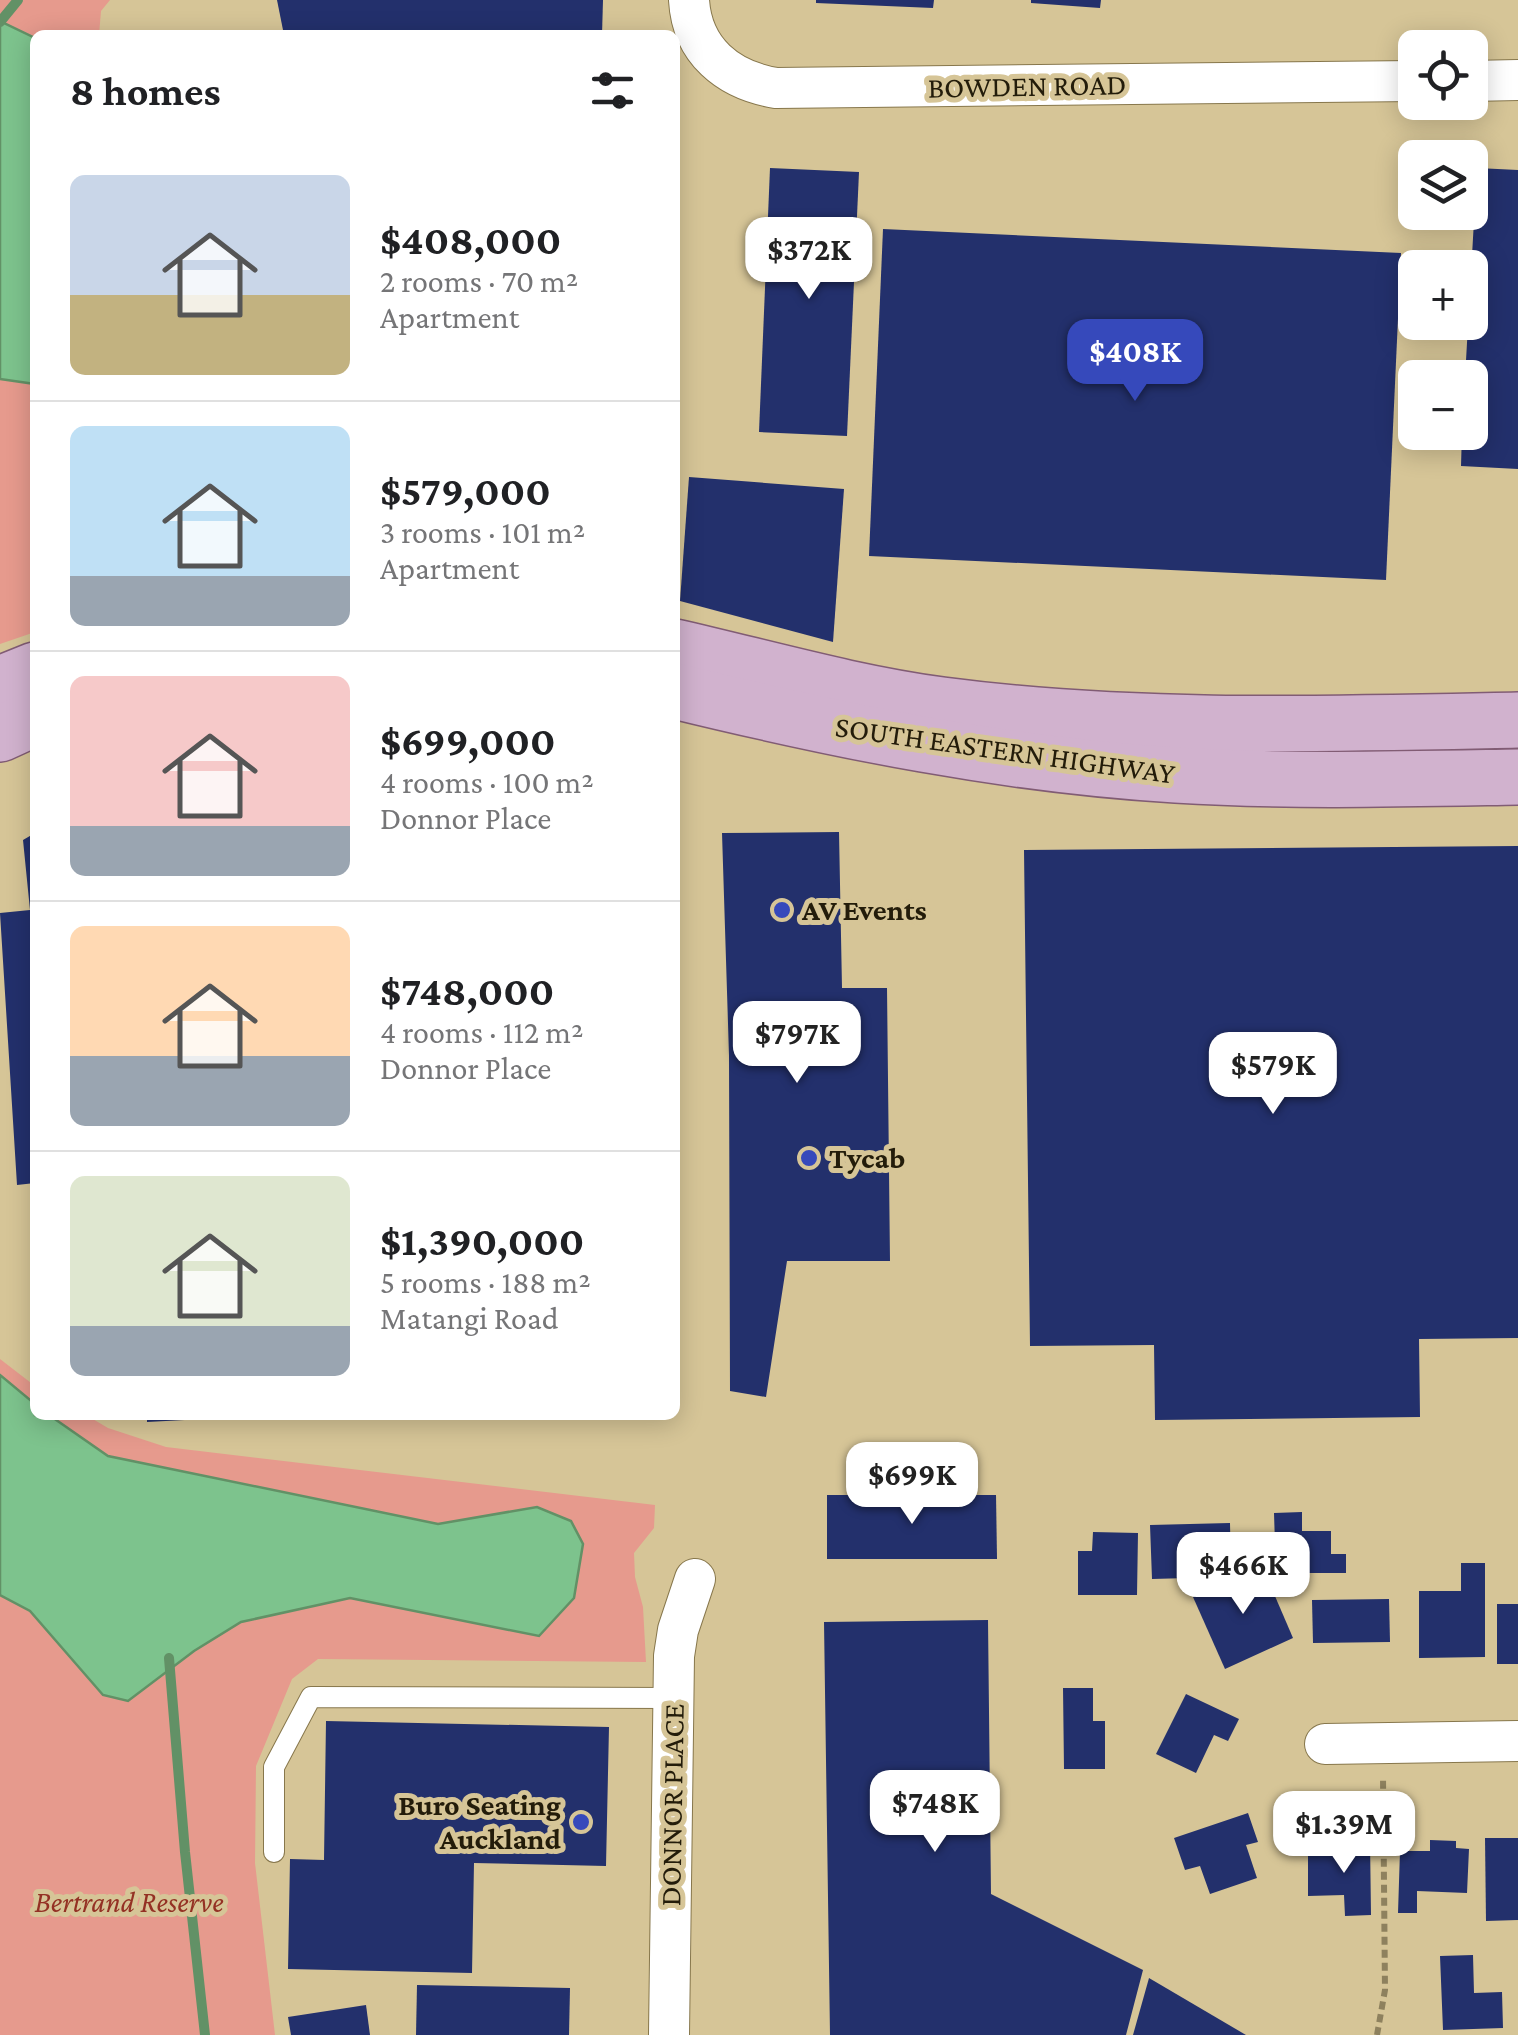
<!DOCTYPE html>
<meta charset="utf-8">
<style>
:root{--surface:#fff;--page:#f2f2f2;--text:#202124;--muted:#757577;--line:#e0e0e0;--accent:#3649bb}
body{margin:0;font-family:"Crimson Pro",serif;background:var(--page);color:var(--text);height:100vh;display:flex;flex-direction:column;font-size:38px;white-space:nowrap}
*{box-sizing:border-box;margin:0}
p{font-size:32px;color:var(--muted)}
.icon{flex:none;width:55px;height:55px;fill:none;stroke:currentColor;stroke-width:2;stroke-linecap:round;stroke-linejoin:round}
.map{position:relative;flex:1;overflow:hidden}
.drawer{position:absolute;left:30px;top:30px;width:650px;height:1390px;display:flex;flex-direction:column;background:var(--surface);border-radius:15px;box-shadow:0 5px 25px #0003}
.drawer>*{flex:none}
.fabs{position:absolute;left:1398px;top:30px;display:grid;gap:20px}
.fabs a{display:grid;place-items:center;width:90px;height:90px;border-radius:15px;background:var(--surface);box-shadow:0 5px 25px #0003;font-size:50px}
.price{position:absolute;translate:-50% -85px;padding:0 22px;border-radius:20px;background:#fff;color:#222;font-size:32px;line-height:65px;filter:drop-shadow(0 2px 5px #0008)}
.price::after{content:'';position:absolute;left:50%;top:60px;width:30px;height:22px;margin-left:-15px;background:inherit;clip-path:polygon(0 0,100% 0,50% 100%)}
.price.current{background:var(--accent);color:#fff}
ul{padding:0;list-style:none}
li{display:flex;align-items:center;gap:30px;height:250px;padding:0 40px}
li+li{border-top:2px solid var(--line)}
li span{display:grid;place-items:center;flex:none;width:280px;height:200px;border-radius:15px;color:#555}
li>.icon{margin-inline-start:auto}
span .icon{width:120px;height:120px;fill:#fffc;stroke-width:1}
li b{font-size:42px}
h2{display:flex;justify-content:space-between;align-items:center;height:120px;padding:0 40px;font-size:42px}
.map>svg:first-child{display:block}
.green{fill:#e69a8d}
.water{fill:#7dc38d;stroke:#629166;stroke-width:2.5}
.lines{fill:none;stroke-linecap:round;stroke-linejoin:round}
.stream{stroke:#629166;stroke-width:10}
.building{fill:#23306c}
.service-casing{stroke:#87774c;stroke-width:22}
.minor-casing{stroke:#87774c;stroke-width:42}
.primary-casing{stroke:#815c74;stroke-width:58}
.path{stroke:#8e815e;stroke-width:6;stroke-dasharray:8 5;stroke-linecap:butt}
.service{stroke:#fff;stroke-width:20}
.minor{stroke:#fff;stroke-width:40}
.primary{stroke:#d1b2ce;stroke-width:55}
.poi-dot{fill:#3649bb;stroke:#d6c597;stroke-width:4}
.labels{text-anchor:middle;stroke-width:10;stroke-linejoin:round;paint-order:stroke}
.street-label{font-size:30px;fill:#231c0a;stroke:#d6c597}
.poi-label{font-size:30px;font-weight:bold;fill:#231c0a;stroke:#d6c597;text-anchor:start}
.park-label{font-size:30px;font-style:italic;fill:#943124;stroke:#d6c597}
</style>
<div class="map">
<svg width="1518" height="2035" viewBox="0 0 1518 2035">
<rect width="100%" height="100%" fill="#d6c597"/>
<g class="green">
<polygon points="0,0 110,0 101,11 99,35 35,35 35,632 0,644"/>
<polygon points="0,1359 35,1386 35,1415 86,1415 108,1428 166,1447 655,1505 654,1528 634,1553 635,1577 643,1607 646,1662 318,1659 292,1679 256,1766 255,1863 275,2035 0,2035"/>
</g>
<g class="water">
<polygon points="0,21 35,38 35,384 0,379"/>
<polygon points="0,1375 35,1404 35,1415 49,1415 108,1456 438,1524 537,1507 571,1521 583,1544 574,1598 539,1636 350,1598 241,1622 194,1651 128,1701 103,1695 30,1611 0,1595"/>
</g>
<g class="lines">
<g class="stream">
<polyline points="0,22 18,0"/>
<polyline points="169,1658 185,1852 205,2035"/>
</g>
</g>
<g class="building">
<polygon points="277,0 603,0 602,35 284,35"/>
<polygon points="816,0 934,0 933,8 816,3"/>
<polygon points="1031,0 1101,0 1100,8 1031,3"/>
<polygon points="770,168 859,172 847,436 759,432"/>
<polygon points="1477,168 1518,170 1518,469 1461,466 1462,432 1470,432 1470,378 1465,378"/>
<polygon points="883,229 1401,253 1386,580 869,556"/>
<polygon points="689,477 844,489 833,642 680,601"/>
<polygon points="839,832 842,988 887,988 890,1261 787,1261 766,1397 730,1391 729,1055 722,833"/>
<polygon points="35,833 35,1183 17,1185 0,913 30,910 23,840"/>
<polygon points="1518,846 1518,1338 1419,1339 1420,1417 1155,1420 1154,1345 1030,1346 1024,850"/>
<polygon points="147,1415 222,1415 222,1418 147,1422"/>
<polygon points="827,1495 996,1495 997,1559 827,1559"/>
<polygon points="1302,1512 1302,1531 1331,1531 1331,1554 1346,1554 1346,1573 1283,1573 1283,1544 1275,1544 1274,1513"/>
<polygon points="1230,1523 1231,1572 1188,1573 1188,1578 1152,1579 1150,1525"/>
<polygon points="1093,1532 1138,1533 1137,1595 1078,1595 1078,1551 1092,1551"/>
<polygon points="1461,1563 1485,1563 1485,1657 1419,1658 1419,1591 1461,1591"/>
<polygon points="1262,1566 1293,1638 1225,1669 1193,1597"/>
<polygon points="1389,1599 1390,1642 1313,1643 1312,1600"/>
<rect x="1497" y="1604" width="21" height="60"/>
<polygon points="988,1620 991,1894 1143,1970 1126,2035 830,2035 824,1622"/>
<polygon points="1063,1688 1093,1688 1093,1721 1105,1721 1105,1769 1064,1769"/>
<polygon points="1186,1694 1239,1719 1228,1741 1214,1735 1196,1773 1156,1754"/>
<polygon points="326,1721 609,1727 606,1866 474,1863 472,1973 288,1969 290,1859 324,1860"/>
<polygon points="1248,1813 1258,1842 1246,1845 1257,1878 1210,1894 1200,1866 1185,1870 1174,1838"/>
<polygon points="1485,1838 1518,1838 1518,1920 1486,1921"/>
<polygon points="1340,1840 1370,1840 1371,1915 1345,1916 1344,1895 1308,1896 1308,1853 1340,1852"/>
<polygon points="1430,1840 1456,1841 1456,1848 1469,1849 1467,1893 1417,1891 1417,1913 1398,1913 1400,1851 1430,1851"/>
<polygon points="1473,1955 1474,1993 1502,1992 1503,2028 1443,2030 1440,1956"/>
<polygon points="1149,1978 1246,2035 1133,2035"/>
<polygon points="417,1985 570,1988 569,2035 416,2035"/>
<polygon points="366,2005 370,2035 291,2035 288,2017"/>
</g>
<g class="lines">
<defs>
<polyline id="service" points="274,1852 274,1767 311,1697 674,1698"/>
<g id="minor">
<path d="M689 0C692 51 728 80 776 88L1415 81"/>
<polyline points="1470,81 1518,80"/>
<polyline points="1325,1744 1518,1741"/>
<polyline points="669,2035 674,1656 678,1630 695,1579"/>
</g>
<g id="primary">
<path d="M675 647C763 667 852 693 942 705 1132 730 1327 724 1518 720"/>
<polyline points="0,684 35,670"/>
<path d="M675 691C839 731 1007 765 1176 775 1290 782 1404 779 1518 777"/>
<polyline points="0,734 35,718"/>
</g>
</defs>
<use href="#service" class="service-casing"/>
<use href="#minor" class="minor-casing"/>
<use href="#primary" class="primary-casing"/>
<polyline class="path" points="1377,2035 1385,1990 1383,1776"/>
<use href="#service" class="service"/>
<use href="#minor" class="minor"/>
<use href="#primary" class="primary"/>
</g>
<g class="poi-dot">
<circle cx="782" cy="910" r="10"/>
<circle cx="809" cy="1158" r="10"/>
<circle cx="581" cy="1822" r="10"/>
</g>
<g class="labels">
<g class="street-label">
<text transform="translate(1027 86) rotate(-1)" y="10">BOWDEN ROAD</text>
<text transform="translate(1005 750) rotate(8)" y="10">SOUTH EASTERN HIGHWAY</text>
<text transform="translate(672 1805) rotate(-89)" y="10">DONNOR PLACE</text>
</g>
<g class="poi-label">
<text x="802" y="920">AV Events</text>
<text x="829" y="1168">Tycab</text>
<text x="561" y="1815" text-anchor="end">Buro Seating<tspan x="561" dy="34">Auckland</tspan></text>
</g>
<g class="park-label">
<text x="129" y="1912">Bertrand Reserve</text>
</g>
</g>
</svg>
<div class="fabs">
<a><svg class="icon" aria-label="locate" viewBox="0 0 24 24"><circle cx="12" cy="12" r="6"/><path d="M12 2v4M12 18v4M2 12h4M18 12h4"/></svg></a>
<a><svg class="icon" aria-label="layers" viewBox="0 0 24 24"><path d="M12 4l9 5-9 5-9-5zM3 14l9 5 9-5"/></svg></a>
<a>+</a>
<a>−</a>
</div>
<b class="price" style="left:809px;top:302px">$372K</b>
<b class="price current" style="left:1135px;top:404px">$408K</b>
<b class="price" style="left:797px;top:1086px">$797K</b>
<b class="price" style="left:1273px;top:1117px">$579K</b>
<b class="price" style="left:912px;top:1527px">$699K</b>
<b class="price" style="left:1243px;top:1617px">$466K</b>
<b class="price" style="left:935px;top:1855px">$748K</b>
<b class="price" style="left:1344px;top:1876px">$1.39M</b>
<section class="drawer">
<h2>8 homes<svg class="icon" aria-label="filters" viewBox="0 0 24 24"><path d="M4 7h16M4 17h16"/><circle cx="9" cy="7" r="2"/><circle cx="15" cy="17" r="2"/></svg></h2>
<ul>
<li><span style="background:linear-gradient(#c9d6e8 60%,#c2b280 0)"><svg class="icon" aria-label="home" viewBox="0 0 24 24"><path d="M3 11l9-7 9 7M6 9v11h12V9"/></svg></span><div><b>$408,000</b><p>2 rooms · 70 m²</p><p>Apartment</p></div></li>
<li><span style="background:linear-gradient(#bfe0f5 75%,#9aa5b1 0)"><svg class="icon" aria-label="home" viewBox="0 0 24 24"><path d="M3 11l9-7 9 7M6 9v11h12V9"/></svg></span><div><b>$579,000</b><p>3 rooms · 101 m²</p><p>Apartment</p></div></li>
<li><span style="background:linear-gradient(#f6c9c9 75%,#9aa5b1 0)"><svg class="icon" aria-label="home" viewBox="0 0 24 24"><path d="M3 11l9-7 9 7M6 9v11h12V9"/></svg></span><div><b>$699,000</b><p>4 rooms · 100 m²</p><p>Donnor Place</p></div></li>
<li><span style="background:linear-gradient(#ffd9b3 65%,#9aa5b1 0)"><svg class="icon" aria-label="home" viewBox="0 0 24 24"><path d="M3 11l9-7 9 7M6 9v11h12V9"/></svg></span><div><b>$748,000</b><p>4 rooms · 112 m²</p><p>Donnor Place</p></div></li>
<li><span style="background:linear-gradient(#dfe7d0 75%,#9aa5b1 0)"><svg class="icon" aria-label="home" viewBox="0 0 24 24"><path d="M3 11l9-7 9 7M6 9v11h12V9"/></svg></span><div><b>$1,390,000</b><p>5 rooms · 188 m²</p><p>Matangi Road</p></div></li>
</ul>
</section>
</div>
